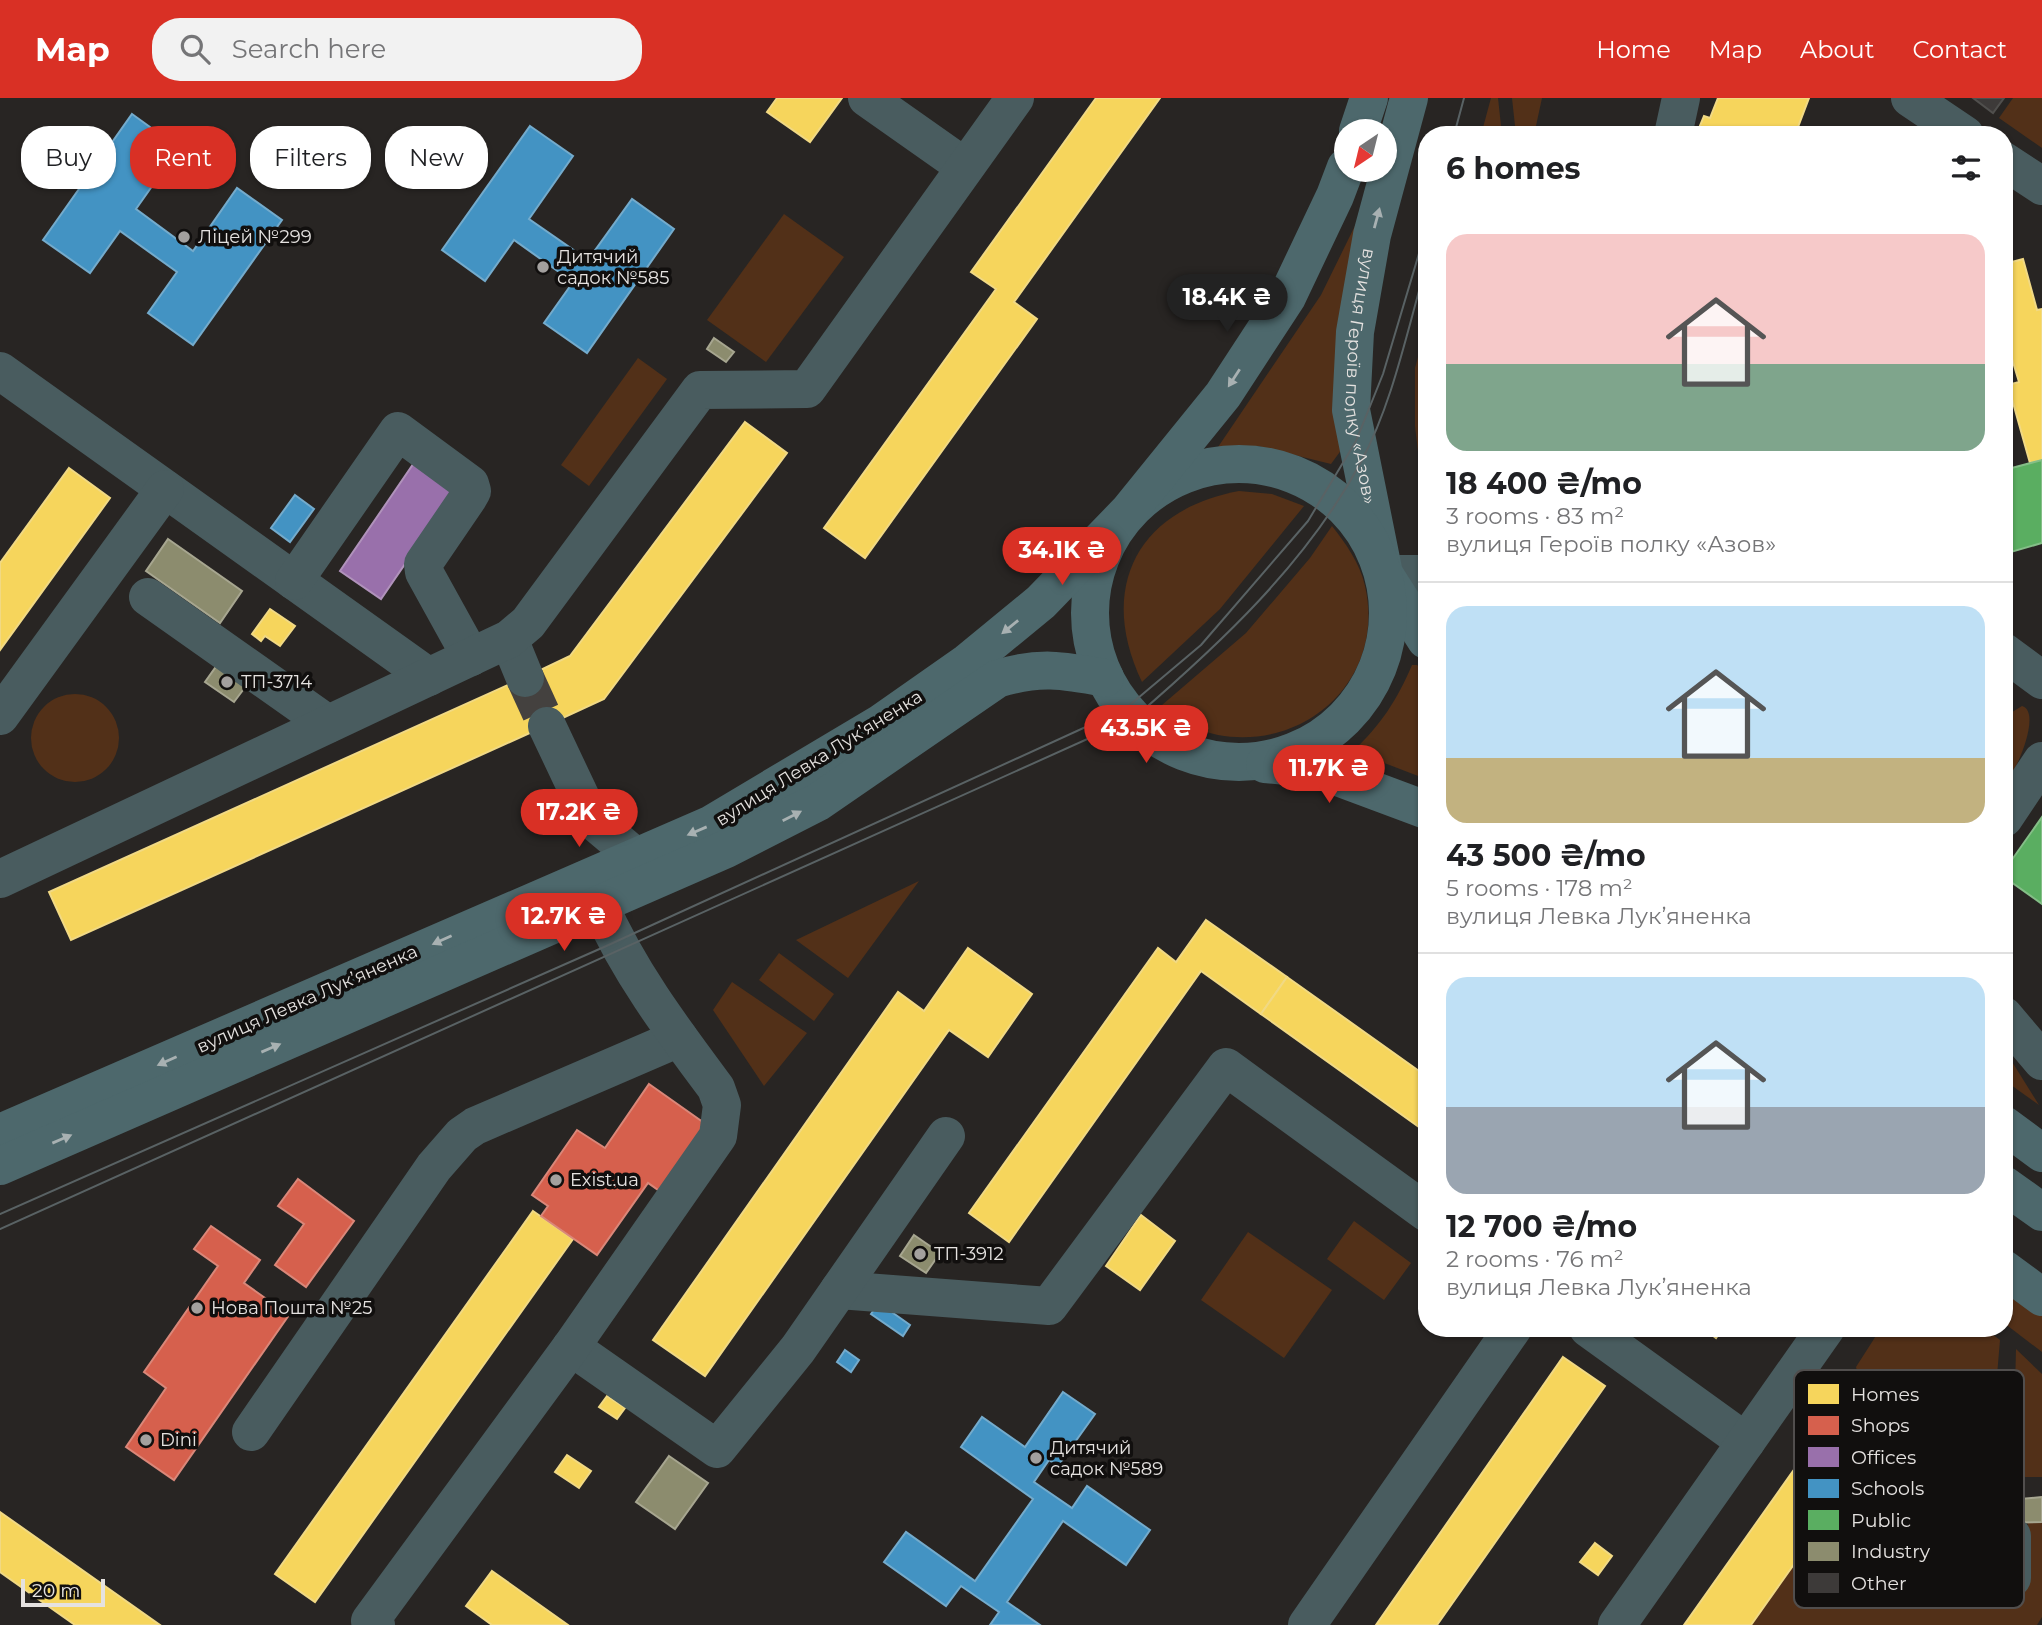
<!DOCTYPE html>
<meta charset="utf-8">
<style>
:root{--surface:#fff;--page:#f2f2f2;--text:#202124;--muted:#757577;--line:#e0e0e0;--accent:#d93025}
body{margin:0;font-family:Montserrat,sans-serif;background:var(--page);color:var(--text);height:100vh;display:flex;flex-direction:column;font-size:26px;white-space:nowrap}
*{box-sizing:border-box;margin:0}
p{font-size:23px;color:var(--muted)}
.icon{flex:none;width:38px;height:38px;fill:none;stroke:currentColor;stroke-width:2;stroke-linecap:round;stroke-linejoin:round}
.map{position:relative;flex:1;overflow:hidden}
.side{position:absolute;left:1418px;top:28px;width:595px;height:1211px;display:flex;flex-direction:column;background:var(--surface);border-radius:28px;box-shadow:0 2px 5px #0004}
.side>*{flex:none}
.banner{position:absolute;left:21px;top:28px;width:665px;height:63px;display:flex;gap:14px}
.needle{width:46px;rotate:215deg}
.tools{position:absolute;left:1334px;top:21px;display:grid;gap:14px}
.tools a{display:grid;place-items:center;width:63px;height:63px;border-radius:50%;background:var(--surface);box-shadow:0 2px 5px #0004;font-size:35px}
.scale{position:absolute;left:21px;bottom:18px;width:84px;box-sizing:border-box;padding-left:7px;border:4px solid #e5e2e0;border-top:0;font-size:19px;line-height:24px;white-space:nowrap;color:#e5e2e0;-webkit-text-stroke:5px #110f0e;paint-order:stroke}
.price{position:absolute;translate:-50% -60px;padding:0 16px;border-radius:24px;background:var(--accent);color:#fff;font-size:23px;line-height:46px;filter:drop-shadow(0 2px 4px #0008)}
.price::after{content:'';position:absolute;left:50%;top:42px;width:21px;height:16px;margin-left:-10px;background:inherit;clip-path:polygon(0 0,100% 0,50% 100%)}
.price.current{background:#222;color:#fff}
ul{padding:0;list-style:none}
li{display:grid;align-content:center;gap:14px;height:371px;padding:0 28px}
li+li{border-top:2px solid var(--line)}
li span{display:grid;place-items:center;height:217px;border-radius:21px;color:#555}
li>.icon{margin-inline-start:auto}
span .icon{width:126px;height:126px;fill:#fffc;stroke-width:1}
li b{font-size:30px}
h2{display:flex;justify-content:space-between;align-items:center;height:84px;padding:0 28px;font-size:30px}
.tag{padding:0 24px;border-radius:28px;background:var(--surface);box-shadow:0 2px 5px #0004;font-size:24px;line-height:63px}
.tag.current{background:var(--accent);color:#fff}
header{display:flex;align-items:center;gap:42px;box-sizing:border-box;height:98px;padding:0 35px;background:var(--accent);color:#fff}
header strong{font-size:33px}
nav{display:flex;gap:38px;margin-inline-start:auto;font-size:24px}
.search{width:490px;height:63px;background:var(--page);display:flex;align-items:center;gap:18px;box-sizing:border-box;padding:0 24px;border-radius:28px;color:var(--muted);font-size:26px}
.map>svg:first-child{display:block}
.green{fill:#523018}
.homes{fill:#f6d55c;stroke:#f1d984;stroke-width:2}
.shops{fill:#d6604d;stroke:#da8779;stroke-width:2}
.offices{fill:#9970ab;stroke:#b092bb;stroke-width:2}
.schools{fill:#4393c3;stroke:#74abcc;stroke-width:2}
.public{fill:#5aae61;stroke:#84be87;stroke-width:2}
.industry{fill:#8c8c6e;stroke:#a7a690;stroke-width:2}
.building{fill:#3d3a39;stroke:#504f4d;stroke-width:2}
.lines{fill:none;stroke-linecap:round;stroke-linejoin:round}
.minor-tunnel{stroke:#44413f;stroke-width:38;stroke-dasharray:38 19;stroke-linecap:butt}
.minor{stroke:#495c5f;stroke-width:38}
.major{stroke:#4d686c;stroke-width:38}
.tram{stroke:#596264;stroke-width:2}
.oneway{fill:#a8b1b2}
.poi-dot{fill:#a3a09e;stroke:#110f0e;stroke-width:2.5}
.labels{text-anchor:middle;stroke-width:7;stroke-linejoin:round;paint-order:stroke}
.poi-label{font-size:18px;fill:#e5e2e0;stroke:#110f0e;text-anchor:start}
.street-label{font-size:18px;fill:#e5e2e0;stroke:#110f0e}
.key{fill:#110f0e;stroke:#514e4d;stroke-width:2}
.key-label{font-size:19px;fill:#e5e2e0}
</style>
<header>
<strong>Map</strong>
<div class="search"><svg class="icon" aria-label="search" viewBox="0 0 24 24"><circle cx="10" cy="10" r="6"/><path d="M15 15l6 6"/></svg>Search here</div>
<nav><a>Home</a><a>Map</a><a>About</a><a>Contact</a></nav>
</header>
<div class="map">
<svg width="2042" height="1527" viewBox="0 0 2042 1527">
<rect width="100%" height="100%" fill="#282523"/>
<g class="green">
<polygon points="1491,0 1498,0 1502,37 1481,37"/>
<polygon points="1512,0 1542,0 1534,37 1516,37"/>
<polygon points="2013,0 2042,0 2042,50 1999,20"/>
<polygon points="1375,87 1342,351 1331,366 1258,348 1216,352 1321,197"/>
<polygon points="784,116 844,159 766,264 707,222"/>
<polygon points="1426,230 1426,422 1415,328 1415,270"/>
<polygon points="638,260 667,281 589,388 561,367"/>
<path d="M1239 393 1272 396 1304 408 1220 511 1142 584C1097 490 1137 412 1239 393Z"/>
<path d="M1332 428C1346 446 1360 465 1365 488 1386 579 1308 653 1218 637 1196 633 1179 620 1162 607L1246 535 1310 460Z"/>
<path d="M1412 567H1417L1426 576V681L1353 653C1381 627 1397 602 1412 567Z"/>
<circle cx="75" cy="640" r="44"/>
<path d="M2022 608C2042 614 2017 672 2004 689V619Z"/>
<polygon points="919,783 848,880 796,842"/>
<polygon points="779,855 834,896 814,923 759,882"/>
<polygon points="732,884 807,935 764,988 713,912"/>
<polygon points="2004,951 2039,1007 2004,982"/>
<polygon points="1354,1123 1411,1165 1384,1202 1327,1161"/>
<polygon points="1248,1134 1332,1192 1284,1260 1201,1202"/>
<polygon points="2004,1191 2042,1217 2042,1254 2004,1225"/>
<polygon points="1881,1230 1984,1230 2000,1242 1990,1361 1975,1385 1967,1474 1998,1475 1996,1497 2023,1494 2028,1424 2042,1424 2042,1519 2037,1527 1751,1527 1903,1311 1859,1280 1856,1269"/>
<polygon points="2016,1251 2042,1276 2042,1379 2023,1379 2013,1372"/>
</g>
<g class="homes">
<polygon points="777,0 842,0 810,44 767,14"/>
<polygon points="1096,0 1160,0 1014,204 1037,221 865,460 824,430 996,191 971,174"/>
<polygon points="1718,0 1809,0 1795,37 1697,35 1704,18 1710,20"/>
<polygon points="2023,161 2037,212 2042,211 2042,362 2030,365 2008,287 2019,284 2006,241 2004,242 2004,166"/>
<polygon points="745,324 787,355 604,601 552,625 530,577 570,558"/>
<polygon points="69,370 110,400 0,552 0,465"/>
<polygon points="270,511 295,528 280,548 265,538 261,543 252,536"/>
<polygon points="530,577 552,625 71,842 49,794"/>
<polygon points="1206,822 1287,879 1261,916 1201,873 1009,1144 969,1115 1158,850 1176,864"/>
<polygon points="968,850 1032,896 988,959 949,932 705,1278 653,1242 898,894 924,913"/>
<polygon points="1287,879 1426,978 1426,1034 1261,916"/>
<polygon points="533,1113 573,1141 315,1504 275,1476"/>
<polygon points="1141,1117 1175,1143 1140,1192 1106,1168"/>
<polygon points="1703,1230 1723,1230 1716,1240"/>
<polygon points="1563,1259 1605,1288 1437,1527 1376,1527"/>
<polygon points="1859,1280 1904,1311 1751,1527 1684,1527"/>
<polygon points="607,1298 625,1310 617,1321 599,1309"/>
<polygon points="567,1357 591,1373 579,1390 555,1374"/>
<polygon points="0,1414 160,1527 75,1527 0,1474"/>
<polygon points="1595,1445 1612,1458 1598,1477 1580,1464"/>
<polygon points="492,1473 568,1527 492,1527 466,1508"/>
</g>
<g class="shops">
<polygon points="649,986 707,1027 661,1094 648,1085 597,1157 541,1118 548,1108 532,1097 577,1032 605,1050"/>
<polygon points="298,1081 354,1123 306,1189 275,1167 304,1126 278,1108"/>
<polygon points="211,1128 260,1162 244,1185 289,1217 174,1382 126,1349 166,1290 144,1274 218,1168 194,1151"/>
</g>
<polygon class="offices" points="416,362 457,390 381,501 340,473"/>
<g class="schools">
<polygon points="132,16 179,50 136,111 193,153 237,90 282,122 193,247 148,215 177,174 120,133 90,175 43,142"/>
<polygon points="530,28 573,58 529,121 588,162 632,101 674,131 587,255 544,225 573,184 514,142 485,183 442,152"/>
<polygon points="295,397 314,411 290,444 271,430"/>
<polygon points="879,1205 910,1227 903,1238 871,1216"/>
<polygon points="845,1252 859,1262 851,1274 837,1264"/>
<polygon points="1063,1294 1095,1316 1058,1368 1049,1362 1034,1384 1072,1410 1087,1388 1150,1432 1126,1467 1063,1423 1007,1504 1040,1527 990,1527 999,1514 961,1488 946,1508 884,1464 906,1434 975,1483 1033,1401 961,1349 982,1319 1025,1349"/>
</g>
<g class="public">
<polygon points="2042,362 2042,445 2004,456 2004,372"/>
<polygon points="2042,719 2042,806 2004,779 2004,773"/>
</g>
<g class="industry">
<polygon points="714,240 734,254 726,264 707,251"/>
<polygon points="168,441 242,493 220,525 146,473"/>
<polygon points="220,563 249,584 234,604 205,584"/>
<polygon points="914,1137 940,1155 926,1175 900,1158"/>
<polygon points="669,1358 708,1385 675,1431 636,1404"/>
<polygon points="1991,1390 2008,1390 2009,1402 2042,1399 2042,1424 1993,1425"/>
</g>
<polygon class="building" points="1973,0 2004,0 1993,15"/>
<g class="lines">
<polyline class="minor-tunnel" points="525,580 547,628"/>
<g class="minor">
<polyline points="867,0 965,69"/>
<polyline points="1910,0 1965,37"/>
<polyline points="1673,37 1681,0"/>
<polyline points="2004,63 2042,88"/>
<polyline points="0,273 429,579"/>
<polyline points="1384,476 1426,476"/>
<polyline points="294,483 398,333 470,386 472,393 468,400 423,466 424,474 471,559"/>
<polyline points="148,499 328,626"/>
<polyline points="509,541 525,580"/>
<polyline points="2004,554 2042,582"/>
<polyline points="0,618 165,391"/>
<polyline points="547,628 591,721 636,759"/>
<polyline points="2004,720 2042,663"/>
<polyline points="0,781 509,541 528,525 700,292 807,291 1015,0"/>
<polyline points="2004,918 2042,963"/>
<polyline points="839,1192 1049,1208 1226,969 1426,1114"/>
<polyline points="1588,1230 1746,1344"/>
<polyline points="571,1249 717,1351 798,1251 946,1038"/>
<polyline points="2006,1316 2001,1379 1978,1400 1977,1439 2012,1438 2012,1480"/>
<polyline points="251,1334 434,1069 462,1037 475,1028 679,940"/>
<path d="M376 1527 370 1523 571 1249 718 1038 722 1007 716 990C672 931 629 874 599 806"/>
<polyline points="1307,1527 1513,1230"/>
<polyline points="1617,1527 1826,1230"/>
</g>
<g class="major">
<path id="s1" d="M1409 0 1372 137 1355 234 1351 312 1384 476 1426 542"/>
<polyline points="1358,33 1369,0"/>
<circle cx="1239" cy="515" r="149"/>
<polyline points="1265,666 1316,671 1426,712"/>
<polyline points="2004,1027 2042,1055"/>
<polyline points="0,1035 710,727 881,625 968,564 1041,504 1129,413 1223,297 1287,199 1335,98 1346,69"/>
<path d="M0 1068 726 751 818 704 997 581C1038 568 1063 572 1105 580"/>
<polyline points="2004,1087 2042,1114"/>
<polyline points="2004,1171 2042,1199"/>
</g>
<g class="tram">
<polyline points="1454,37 1464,0"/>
<polyline points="0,1116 604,849 1125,611 1201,547 1308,423 1356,343 1383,276 1426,132"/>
<path d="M0 1131 1134 620C1220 546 1306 466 1361 364 1393 304 1407 233 1426 168"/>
</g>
</g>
<defs><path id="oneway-solid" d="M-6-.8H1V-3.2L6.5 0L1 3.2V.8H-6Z" transform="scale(1.75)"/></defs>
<g class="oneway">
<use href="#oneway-solid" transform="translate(1377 120) rotate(-75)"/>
<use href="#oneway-solid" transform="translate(1234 280) rotate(123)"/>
<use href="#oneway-solid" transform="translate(1010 529) rotate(141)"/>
<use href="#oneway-solid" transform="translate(792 718) rotate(-27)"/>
<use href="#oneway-solid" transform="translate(697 733) rotate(157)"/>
<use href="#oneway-solid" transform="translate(442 842) rotate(156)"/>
<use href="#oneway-solid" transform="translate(271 950) rotate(-23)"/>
<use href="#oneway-solid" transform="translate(167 963) rotate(156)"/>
<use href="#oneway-solid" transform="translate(62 1041) rotate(-23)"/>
</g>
<g class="poi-dot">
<circle cx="184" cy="139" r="7"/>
<circle cx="543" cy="169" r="7"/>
<circle cx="227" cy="584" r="7"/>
<circle cx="556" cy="1082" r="7"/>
<circle cx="920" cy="1156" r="7"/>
<circle cx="197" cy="1210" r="7"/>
<circle cx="146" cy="1342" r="7"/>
<circle cx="1036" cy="1360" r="7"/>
</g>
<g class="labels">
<g class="poi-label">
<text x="198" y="145">Ліцей №299</text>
<text x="557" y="165">Дитячий<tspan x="557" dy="21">садок №585</tspan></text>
<text x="241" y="590">ТП-3714</text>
<text x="570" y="1088">Exist.ua</text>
<text x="934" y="1162">ТП-3912</text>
<text x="211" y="1216">Нова Пошта №25</text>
<text x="160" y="1348">Dini</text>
<text x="1050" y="1356">Дитячий<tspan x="1050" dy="21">садок №589</tspan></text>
</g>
<g class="street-label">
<text dy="6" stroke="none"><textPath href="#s1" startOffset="285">вулиця Героїв полку «Азов»</textPath></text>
<text transform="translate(819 660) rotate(-32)" y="6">вулиця Левка Лукʼяненка</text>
<text transform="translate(307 901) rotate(-24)" y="6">вулиця Левка Лукʼяненка</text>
</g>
</g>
<rect x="1794" y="1272" width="230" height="238" rx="10" class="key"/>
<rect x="1808" y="1286" width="31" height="20" fill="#f6d55c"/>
<rect x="1808" y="1318" width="31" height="19" fill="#d6604d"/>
<rect x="1808" y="1349" width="31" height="20" fill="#9970ab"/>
<rect x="1808" y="1381" width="31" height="19" fill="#4393c3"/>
<rect x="1808" y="1412" width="31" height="20" fill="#5aae61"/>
<rect x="1808" y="1444" width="31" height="19" fill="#8c8c6e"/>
<rect x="1808" y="1475" width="31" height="20" fill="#3d3a39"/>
<g class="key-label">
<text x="1851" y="1303">Homes</text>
<text x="1851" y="1334">Shops</text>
<text x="1851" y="1366">Offices</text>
<text x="1851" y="1397">Schools</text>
<text x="1851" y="1429">Public</text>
<text x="1851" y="1460">Industry</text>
<text x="1851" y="1492">Other</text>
</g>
</svg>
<div class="tools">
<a><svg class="needle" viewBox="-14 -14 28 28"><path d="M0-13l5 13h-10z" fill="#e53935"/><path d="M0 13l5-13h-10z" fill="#757577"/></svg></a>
</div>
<div class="scale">20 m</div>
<b class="price current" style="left:1227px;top:236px">18.4K ₴</b>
<b class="price" style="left:1062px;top:489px">34.1K ₴</b>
<b class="price" style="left:1146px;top:667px">43.5K ₴</b>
<b class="price" style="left:1329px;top:707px">11.7K ₴</b>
<b class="price" style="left:579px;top:751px">17.2K ₴</b>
<b class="price" style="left:564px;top:855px">12.7K ₴</b>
<div class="banner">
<a class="tag">Buy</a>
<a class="tag current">Rent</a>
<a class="tag">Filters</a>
<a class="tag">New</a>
</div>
<section class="side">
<h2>6 homes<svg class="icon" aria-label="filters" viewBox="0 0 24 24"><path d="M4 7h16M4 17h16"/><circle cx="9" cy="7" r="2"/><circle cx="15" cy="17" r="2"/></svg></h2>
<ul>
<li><span style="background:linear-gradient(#f6c9c9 60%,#7fa58c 0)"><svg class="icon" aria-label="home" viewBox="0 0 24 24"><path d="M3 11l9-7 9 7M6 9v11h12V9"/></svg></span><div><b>18 400 ₴/mo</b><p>3 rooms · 83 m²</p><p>вулиця Героїв полку «Азов»</p></div></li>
<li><span style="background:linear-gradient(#bfe0f5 70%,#c2b280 0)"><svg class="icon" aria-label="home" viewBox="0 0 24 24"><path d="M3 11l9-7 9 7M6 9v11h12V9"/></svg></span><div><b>43 500 ₴/mo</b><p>5 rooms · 178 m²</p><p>вулиця Левка Лукʼяненка</p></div></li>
<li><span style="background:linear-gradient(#bfe0f5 60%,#9aa5b1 0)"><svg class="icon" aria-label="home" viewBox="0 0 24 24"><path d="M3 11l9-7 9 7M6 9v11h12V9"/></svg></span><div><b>12 700 ₴/mo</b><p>2 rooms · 76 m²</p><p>вулиця Левка Лукʼяненка</p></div></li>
</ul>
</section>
</div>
